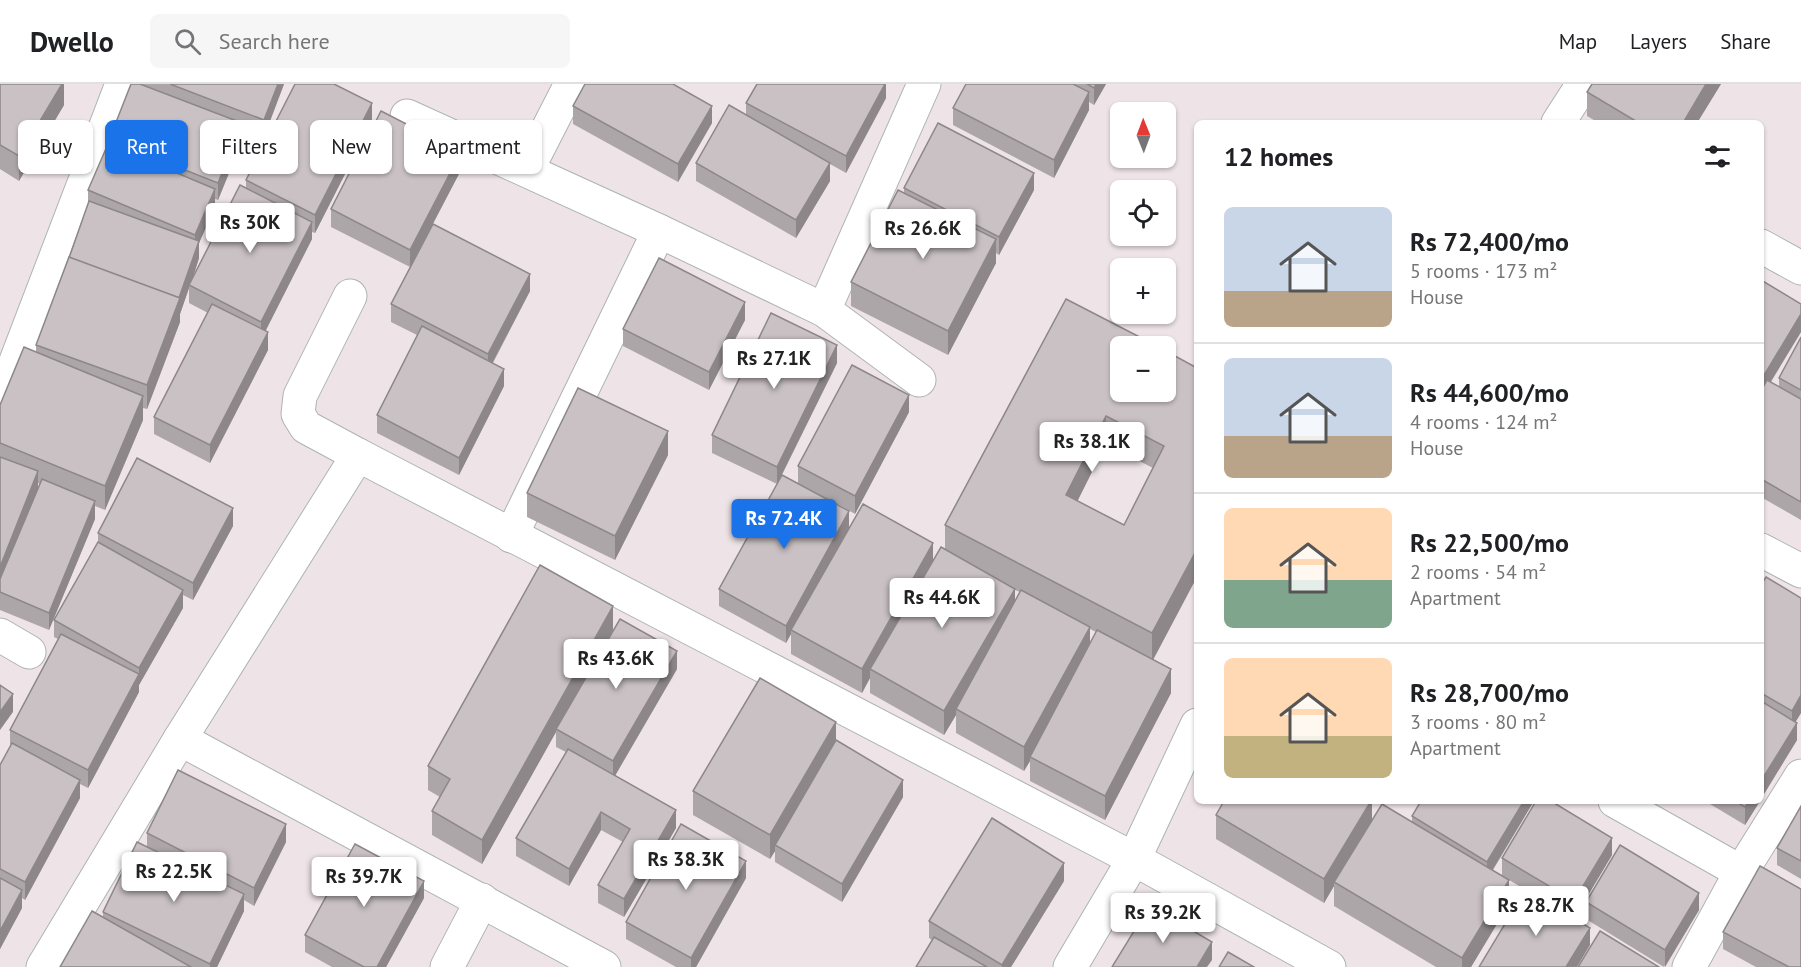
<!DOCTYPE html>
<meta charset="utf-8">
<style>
:root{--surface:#fff;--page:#f6f6f6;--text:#202124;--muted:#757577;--line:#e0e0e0;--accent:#1a73e8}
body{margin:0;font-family:"PT Sans",sans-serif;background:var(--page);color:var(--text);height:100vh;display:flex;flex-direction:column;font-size:22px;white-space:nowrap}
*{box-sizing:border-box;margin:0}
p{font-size:20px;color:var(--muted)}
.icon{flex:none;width:33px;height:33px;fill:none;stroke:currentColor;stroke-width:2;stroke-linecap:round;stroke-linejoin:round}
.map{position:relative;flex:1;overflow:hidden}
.drawer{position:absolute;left:1194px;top:36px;width:570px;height:684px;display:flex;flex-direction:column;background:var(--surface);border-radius:9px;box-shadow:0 2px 4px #0004}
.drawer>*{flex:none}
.hud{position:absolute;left:18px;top:36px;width:570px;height:54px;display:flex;gap:12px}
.needle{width:39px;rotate:359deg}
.fabs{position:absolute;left:1110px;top:18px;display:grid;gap:12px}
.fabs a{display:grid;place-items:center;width:66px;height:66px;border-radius:9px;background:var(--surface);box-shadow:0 2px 4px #0004;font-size:30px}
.price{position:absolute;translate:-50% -51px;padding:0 14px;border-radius:6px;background:#fff;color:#222;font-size:20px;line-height:39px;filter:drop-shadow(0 2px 3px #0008)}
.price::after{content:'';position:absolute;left:50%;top:36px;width:18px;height:14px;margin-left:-9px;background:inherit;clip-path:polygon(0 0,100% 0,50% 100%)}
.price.current{background:var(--accent);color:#fff}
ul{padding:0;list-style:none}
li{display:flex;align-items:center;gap:18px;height:150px;padding:0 30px}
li+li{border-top:2px solid var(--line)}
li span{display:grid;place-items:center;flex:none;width:168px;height:120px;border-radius:9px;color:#555}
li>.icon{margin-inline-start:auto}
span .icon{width:72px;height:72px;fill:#fffc;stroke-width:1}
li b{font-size:26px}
h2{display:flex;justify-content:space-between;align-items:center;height:72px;padding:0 30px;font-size:26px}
.pill{padding:0 21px;border-radius:9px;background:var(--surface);box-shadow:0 2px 4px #0004;font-size:21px;line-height:54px}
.pill.current{background:var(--accent);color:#fff}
header{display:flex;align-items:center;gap:36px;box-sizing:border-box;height:84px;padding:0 30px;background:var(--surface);border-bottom:2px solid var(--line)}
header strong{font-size:28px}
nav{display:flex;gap:33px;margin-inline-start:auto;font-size:21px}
.search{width:420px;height:54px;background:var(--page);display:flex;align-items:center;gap:15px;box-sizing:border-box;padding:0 21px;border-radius:9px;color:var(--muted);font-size:22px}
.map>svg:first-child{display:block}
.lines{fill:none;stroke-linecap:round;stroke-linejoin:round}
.minor-casing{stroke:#adb4b1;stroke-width:35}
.minor{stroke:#fff;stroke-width:33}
.wall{fill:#ada6a9;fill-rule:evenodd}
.shaded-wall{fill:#8d8789}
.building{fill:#c9c1c4;stroke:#8d8789;stroke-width:1.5;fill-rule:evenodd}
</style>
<header>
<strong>Dwello</strong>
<div class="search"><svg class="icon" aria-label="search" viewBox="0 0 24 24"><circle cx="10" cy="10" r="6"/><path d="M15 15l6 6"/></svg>Search here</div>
<nav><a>Map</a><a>Layers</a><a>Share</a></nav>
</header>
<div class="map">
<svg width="1801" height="883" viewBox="0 0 1801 883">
<rect width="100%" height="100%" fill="#eee4e8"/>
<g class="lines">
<defs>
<g id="minor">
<polyline points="407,32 659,147 824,226 919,296"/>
<polyline points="1558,39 1583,0"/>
<polyline points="527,86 571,0"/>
<polyline points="1761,162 1801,184"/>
<polyline points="350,212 300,312 298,330 306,343 358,371 180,655 604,883"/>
<polyline points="824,226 924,0"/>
<polyline points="0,319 122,0"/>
<polyline points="358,371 1134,775 1329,883"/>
<polyline points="511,452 659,147"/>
<polyline points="1761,466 1801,487"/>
<polyline points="0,551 29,568"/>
<polyline points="1615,717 1741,788"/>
<polyline points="43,883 180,655"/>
<polyline points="447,883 482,816"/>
<polyline points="1070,883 1134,775 1197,641"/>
<polyline points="1689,883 1741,788 1801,692"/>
</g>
</defs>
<use href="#minor" class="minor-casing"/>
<use href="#minor" class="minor"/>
</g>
<g class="wall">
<polygon points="0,0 64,0 64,21 19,97 0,85"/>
<path d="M131 0H284L264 53 242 45V57L218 116 215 115V123L199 159V174L193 194 246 104V96L372 37 315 149 312 148V155L265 247 268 266 210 379 154 350V333L208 229 189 219V204L180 230V238L147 325 143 324V336L105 426 95 422V435L49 546 0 526V321L36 268V261L88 120V106L109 61V56ZM38 399 40 400 28 428 38 405Z"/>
<polygon points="886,0 886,14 846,89 830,80 830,97 796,154 696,97 696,79 746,31 746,19"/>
<polygon points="966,0 1106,0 1094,21 1089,18 1089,26 1054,94 953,41 953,24"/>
<polygon points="1721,0 1697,39 1599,39 1587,32 1587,8"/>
<polygon points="573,22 712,39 678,98 573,40"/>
<polygon points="461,86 433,140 530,207 493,279 504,302 459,391 377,349 377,331 417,251 391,238 391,220 410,183 331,143 331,125"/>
<polygon points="904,104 1034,106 999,171 996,169 996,179 948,271 851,222 851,198 904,108"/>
<polygon points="1761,196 1801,220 1801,248 1771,298 1779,302 1779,294 1801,253 1801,436 1761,413"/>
<path d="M1066 215 1197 284 1153 576 1171 609 1105 736 1030 697V677L1024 687 956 649V631L944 651 870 609V594L862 609 791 570V550L786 559 719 522V505L777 400 712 369V351L837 279 782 391 798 399V382L909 328 855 430 838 420 849 444 933 476 945 465V441ZM1106 360 1153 384 1124 441 1077 417ZM1015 506 1020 508 1015 517ZM1090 545 1096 548 1090 559Z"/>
<polygon points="745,236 709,306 623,262 623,245"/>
<polygon points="668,371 615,476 527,433 527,409"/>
<polygon points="233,442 193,516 183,511 183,524 139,601 139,608 88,704 80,700 80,714 25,816 22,814 22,824 0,865 0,681 10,663 10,646 58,555 54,553 54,536 98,459 98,449"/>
<polygon points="1761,501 1801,514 1801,629 1795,638 1797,656 1761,715"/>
<polygon points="613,546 677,585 615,692 676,744 624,833 598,819 598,801 623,758 601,746 569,802 516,772 516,754 566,668 556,663 556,648 482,780 432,751 432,727 440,713 428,706 428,682"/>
<polygon points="836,657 903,713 842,818 775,778 775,767 770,775 693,731 693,707"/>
<polygon points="1372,717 1372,735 1412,738 1412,732 1534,717 1493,786 1502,791 1502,774 1612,771 1574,834 1590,861 1526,806 1509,796 1509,820 1471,883 1436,883 1334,822 1334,802 1324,819 1216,755 1216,731"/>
<polygon points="1705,717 1760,717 1745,741"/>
<polygon points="1801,722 1801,795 1777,781 1777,764"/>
<polygon points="147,749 286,758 254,822 244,816 244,827 217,883 60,883 103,833 103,828 147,763"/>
<polygon points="746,794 696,883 676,883 626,855 626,838"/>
<polygon points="1064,797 1011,883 916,883 932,856 929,854 929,837"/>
<polygon points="424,814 386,883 332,883 305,868 305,851"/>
<polygon points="1586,818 1699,826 1664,883 1586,835"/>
<polygon points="1723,848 1801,883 1756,883 1723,865"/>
</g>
<g class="shaded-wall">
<polygon points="62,0 64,0 64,21 19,97 19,72"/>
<polygon points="278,0 284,0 264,53 264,36"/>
<polygon points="885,0 886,0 886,14 846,89 846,72"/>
<polygon points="1096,0 1106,0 1094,21 1094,4"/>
<polygon points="1706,0 1721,0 1697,39 1683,39"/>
<polygon points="1089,8 1089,26 1054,94 1054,76"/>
<polygon points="372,19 372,37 315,149 315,131"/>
<polygon points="712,22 712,39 678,98 678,80"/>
<polygon points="242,39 242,57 218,116 218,99"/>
<polygon points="461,68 461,86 410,183 410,166"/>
<polygon points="830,79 830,97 796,154 796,136"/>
<polygon points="1034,89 1034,106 999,171 999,153"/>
<polygon points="215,105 215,123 199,159 199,174 190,202 189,201 189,204 180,230 180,238 147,325 147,301 195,168 195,151"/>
<polygon points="312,138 312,155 261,256 261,238"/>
<polygon points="996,155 996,179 948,271 948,247"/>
<polygon points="530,190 530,207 488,287 488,270"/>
<polygon points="745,218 745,236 709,306 709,288"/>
<polygon points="1801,230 1801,248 1763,310 1763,293"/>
<polygon points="268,248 268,266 210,379 210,361"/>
<polygon points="837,261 837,279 777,400 777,383"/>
<polygon points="504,285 504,302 459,391 459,374"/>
<polygon points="909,311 909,328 855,430 855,412"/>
<polygon points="143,312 143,336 105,426 105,402"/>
<polygon points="1106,332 1106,360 1066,440 1066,411"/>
<polygon points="668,347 668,371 615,476 615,452"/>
<polygon points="38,387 38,405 0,500 0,483"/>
<polygon points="95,417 95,435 49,546 49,529"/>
<polygon points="233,424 233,442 193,516 193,499"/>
<polygon points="849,427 849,444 791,546 791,550 786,559 786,542"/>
<polygon points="933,459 933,483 870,585 870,594 862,609 862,585"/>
<polygon points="1197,465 1197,493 1152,578 1152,549"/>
<polygon points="1015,505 1015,529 956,625 956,631 944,651 944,627"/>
<polygon points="183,506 183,524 139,601 139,608 88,704 88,686 139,590 139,584"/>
<polygon points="613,522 613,546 556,645 556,648 482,780 482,756"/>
<polygon points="1090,543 1090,567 1030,673 1030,677 1024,687 1024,663"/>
<polygon points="677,567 677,585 613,695 613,677"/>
<polygon points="1171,585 1171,609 1105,736 1105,712"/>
<polygon points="13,610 13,628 0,646 0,628"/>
<polygon points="1801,611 1801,629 1792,644 1792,627"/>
<polygon points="836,638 836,662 775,761 775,767 770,775 770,751"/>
<polygon points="1797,639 1797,656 1761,715 1761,697"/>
<polygon points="80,696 80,714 25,816 25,798"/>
<polygon points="903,696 903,713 842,818 842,800"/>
<polygon points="1371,717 1372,717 1372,740 1334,798 1334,802 1324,819 1324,795"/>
<polygon points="1524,717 1534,717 1487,795 1487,778"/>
<polygon points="1749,717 1760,717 1745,741 1745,723"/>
<polygon points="676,726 676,744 624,833 624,815"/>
<polygon points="601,728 601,746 569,802 569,785"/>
<polygon points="286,740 286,758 254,822 254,804"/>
<polygon points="1612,754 1612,771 1574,835 1574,817"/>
<polygon points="746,777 746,794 696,883 691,883 691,874"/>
<polygon points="1064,779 1064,797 1011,883 1002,883 1002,881"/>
<polygon points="1509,796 1509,820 1471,883 1462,883 1462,874"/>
<polygon points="424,797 424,814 386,883 377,883"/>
<polygon points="22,806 22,824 0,865 0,847"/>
<polygon points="1699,809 1699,826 1665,883 1665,866"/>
<polygon points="244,810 244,827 217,883 210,883 210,880"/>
<polygon points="1590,844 1590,861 1577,883 1566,883"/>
<polygon points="1212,858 1212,876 1207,883 1197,883"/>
</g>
<g class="building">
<polygon points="0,0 62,0 19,72 0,61"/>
<polygon points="131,0 140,0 242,39 218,99 109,56"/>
<polygon points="170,0 278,0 264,36"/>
<polygon points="295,0 334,0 372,19 315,131 246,96"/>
<polygon points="585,0 673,0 712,22 678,80 573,22"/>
<polygon points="757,0 885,0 846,72 746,19"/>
<polygon points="966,0 1073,0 1089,8 1054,76 953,24"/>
<polygon points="1087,0 1096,0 1094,4"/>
<polygon points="1592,0 1706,0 1683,39 1639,39 1587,8"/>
<polygon points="729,21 830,79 796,136 696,79"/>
<polygon points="381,27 461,68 410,166 331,125"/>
<polygon points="938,39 1034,89 999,153 904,104"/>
<polygon points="108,60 215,105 195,151 88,106"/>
<polygon points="240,101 312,138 261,238 189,201"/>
<polygon points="898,106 996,155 948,247 851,198"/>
<polygon points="89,117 199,157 179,214 69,174"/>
<polygon points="433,140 530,190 488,270 391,220"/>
<polygon points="69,173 180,214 147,301 36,261"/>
<polygon points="659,174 745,218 709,288 623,245"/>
<polygon points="1761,196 1801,220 1801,230 1763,293 1761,291"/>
<path d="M1066 215 1157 262H1120V308H1166V267L1197 284V465L1152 549 945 441ZM1106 332 1164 362 1124 441 1066 411Z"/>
<polygon points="212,220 268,248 210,361 154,333"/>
<polygon points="771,229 837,261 777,383 712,351"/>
<polygon points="422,242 504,285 459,374 377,331"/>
<polygon points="1801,253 1801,306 1779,294"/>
<polygon points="24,263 143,312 105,402 0,359 0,321"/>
<polygon points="852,281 909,311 855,412 798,382"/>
<polygon points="1767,296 1801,315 1801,418 1761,395 1761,307"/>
<polygon points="578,304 668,347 615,452 527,409"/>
<polygon points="0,373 38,387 0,483"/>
<polygon points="137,374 233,424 193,499 98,449"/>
<polygon points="782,391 849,427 786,542 719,505"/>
<polygon points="42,395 95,417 49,529 0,508 0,495"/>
<polygon points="863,420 933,459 862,585 791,546"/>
<polygon points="98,458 183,506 139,584 54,536"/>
<polygon points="941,463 1015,505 944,627 870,585"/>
<polygon points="540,481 613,522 482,756 432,727 450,695 428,682"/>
<polygon points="1766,493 1801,514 1801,611 1792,627 1761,609 1761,501"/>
<polygon points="1021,506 1090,543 1024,663 956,625"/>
<polygon points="620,535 677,567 613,677 556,645"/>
<polygon points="1097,546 1171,585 1105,712 1030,673"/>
<polygon points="61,550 139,590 88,686 10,646"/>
<polygon points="760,594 836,638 770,751 693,707"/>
<polygon points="0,601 13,610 0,628"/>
<polygon points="1761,617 1797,639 1761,697"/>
<polygon points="836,656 903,696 842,800 775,761"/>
<polygon points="12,659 80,696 25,798 0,785 0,681"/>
<polygon points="568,665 676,726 624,815 598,801 630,745 601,728 569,785 516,754"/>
<polygon points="178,686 286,740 254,804 147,749"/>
<polygon points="1224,717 1371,717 1324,795 1216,731"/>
<polygon points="1421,717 1524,717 1487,778 1412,732"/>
<polygon points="1536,717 1551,717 1612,754 1574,817 1502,774"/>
<polygon points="1735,717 1749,717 1745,723"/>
<polygon points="1382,720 1509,796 1462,874 1334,798"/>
<polygon points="1801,722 1801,777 1777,764"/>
<polygon points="992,734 1064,779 1002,881 929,837"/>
<polygon points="681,740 746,777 691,874 626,838"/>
<polygon points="137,758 244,810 210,880 103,828"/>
<polygon points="355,760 424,797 377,883 364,883 305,851"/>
<polygon points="1620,761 1699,809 1665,866 1586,818"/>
<polygon points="1760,782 1801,805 1801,883 1789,883 1723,848"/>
<polygon points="0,794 22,806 0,847"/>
<polygon points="1526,805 1590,844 1566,883 1479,883"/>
<polygon points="1150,821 1212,858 1197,883 1112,883"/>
<polygon points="92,827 191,883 60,883"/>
<polygon points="1600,847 1659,883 1578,883"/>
<polygon points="934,853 987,883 916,883"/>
<polygon points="1228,868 1254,883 1219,883"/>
</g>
</svg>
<div class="fabs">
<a><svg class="needle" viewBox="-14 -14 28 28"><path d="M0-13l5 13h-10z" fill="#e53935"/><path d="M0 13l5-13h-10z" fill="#757577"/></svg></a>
<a><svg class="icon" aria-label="locate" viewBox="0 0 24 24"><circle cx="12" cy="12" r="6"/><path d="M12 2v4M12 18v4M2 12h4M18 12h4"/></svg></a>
<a>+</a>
<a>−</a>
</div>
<b class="price" style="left:250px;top:170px">Rs 30K</b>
<b class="price" style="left:923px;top:176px">Rs 26.6K</b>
<b class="price" style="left:774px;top:306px">Rs 27.1K</b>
<b class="price" style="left:1092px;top:389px">Rs 38.1K</b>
<b class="price current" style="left:784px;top:466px">Rs 72.4K</b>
<b class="price" style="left:942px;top:545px">Rs 44.6K</b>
<b class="price" style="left:616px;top:606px">Rs 43.6K</b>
<b class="price" style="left:686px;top:807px">Rs 38.3K</b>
<b class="price" style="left:174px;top:819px">Rs 22.5K</b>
<b class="price" style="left:364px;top:824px">Rs 39.7K</b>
<b class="price" style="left:1536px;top:853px">Rs 28.7K</b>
<b class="price" style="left:1163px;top:860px">Rs 39.2K</b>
<div class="hud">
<a class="pill">Buy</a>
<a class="pill current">Rent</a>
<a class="pill">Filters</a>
<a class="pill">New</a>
<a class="pill">Apartment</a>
</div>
<section class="drawer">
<h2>12 homes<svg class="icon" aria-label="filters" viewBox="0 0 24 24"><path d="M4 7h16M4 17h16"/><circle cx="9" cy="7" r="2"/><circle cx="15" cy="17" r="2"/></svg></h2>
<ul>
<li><span style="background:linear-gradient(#c9d6e8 70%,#b9a48a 0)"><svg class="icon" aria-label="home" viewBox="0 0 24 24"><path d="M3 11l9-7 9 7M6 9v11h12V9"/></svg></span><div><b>Rs 72,400/mo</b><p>5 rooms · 173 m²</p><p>House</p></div></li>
<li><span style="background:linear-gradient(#c9d6e8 65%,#b9a48a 0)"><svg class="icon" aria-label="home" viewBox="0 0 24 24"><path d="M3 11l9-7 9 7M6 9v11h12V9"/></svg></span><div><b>Rs 44,600/mo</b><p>4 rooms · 124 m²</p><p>House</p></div></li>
<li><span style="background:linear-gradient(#ffd9b3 60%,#7fa58c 0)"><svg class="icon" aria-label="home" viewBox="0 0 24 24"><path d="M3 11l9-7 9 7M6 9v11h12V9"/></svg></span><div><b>Rs 22,500/mo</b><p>2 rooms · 54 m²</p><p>Apartment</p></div></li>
<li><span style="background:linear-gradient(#ffd9b3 65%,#c2b280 0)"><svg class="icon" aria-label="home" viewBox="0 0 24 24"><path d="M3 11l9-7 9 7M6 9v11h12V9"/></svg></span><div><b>Rs 28,700/mo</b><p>3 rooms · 80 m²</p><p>Apartment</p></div></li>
</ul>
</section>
</div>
